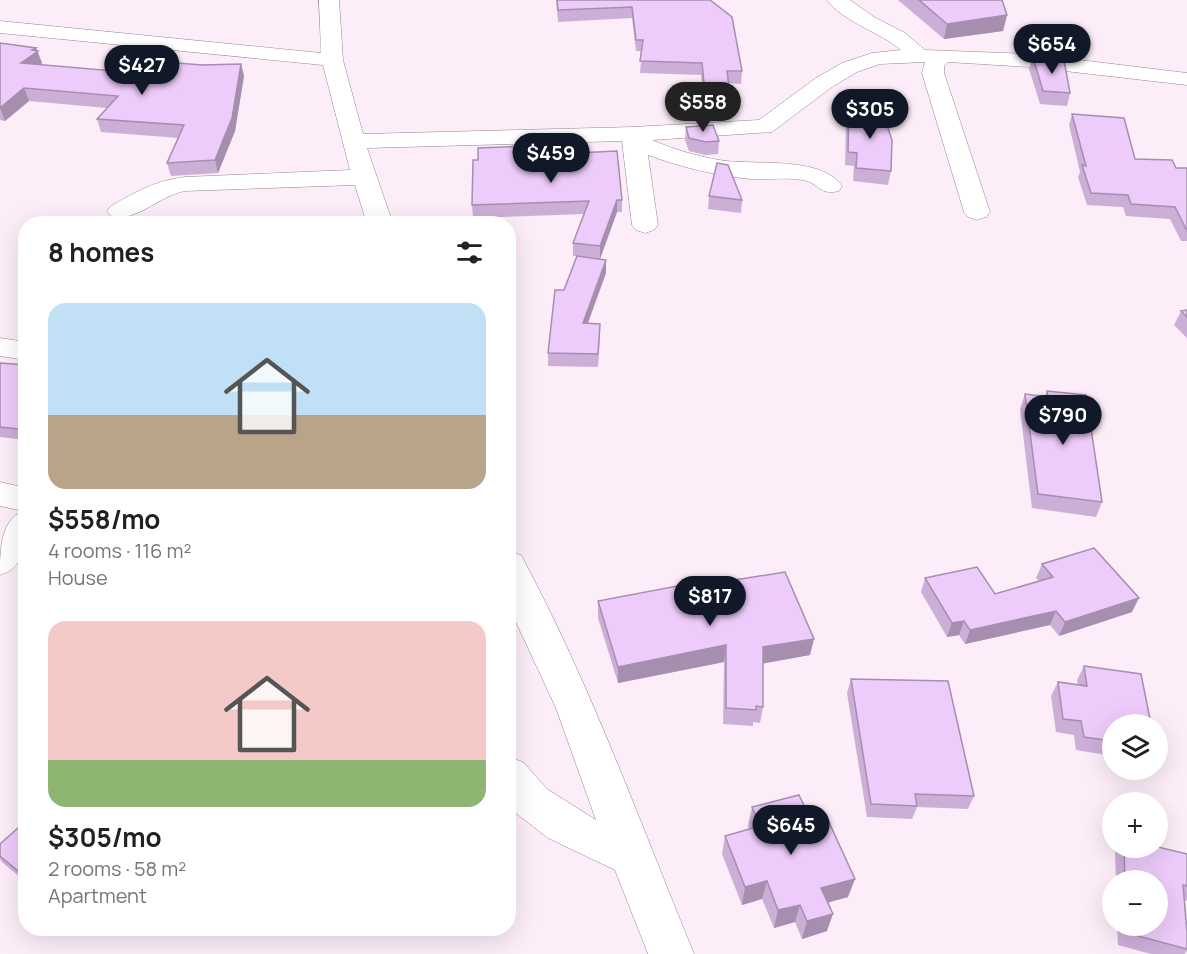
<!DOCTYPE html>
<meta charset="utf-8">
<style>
:root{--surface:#fff;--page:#f6f6f6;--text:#202124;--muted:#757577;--accent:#111827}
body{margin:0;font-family:Manrope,sans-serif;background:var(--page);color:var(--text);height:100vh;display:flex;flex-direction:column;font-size:22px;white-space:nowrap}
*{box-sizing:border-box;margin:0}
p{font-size:20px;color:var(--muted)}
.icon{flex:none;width:33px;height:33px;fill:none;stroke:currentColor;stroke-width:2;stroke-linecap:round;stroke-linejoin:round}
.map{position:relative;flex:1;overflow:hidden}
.panel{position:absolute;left:18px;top:216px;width:498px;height:720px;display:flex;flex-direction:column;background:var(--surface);border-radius:24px;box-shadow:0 6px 24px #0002}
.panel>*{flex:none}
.buttons{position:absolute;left:1102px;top:714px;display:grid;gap:12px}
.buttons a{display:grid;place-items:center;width:66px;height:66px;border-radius:50%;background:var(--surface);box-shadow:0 6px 24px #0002;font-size:30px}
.price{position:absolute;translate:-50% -51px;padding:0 14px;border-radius:21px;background:var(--accent);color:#fff;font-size:20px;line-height:39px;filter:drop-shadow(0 2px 3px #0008)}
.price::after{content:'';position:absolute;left:50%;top:36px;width:18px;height:14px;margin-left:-9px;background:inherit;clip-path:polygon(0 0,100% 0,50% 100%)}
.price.selected{background:#222;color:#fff}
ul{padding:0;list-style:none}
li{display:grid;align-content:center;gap:12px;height:318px;padding:0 30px}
li span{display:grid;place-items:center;height:186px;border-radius:18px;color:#555}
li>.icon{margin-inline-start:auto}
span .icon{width:108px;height:108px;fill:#fffc;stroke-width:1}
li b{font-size:26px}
h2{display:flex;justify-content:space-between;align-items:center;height:72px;padding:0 30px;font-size:26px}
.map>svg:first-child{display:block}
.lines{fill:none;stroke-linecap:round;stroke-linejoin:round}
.minor-casing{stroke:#948690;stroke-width:1}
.minor{fill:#fff;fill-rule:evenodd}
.wall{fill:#ccafd7}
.shaded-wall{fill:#a68eaf}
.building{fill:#edcbfa;stroke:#a68eaf;stroke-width:1.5}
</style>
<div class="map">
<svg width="1187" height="954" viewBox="0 0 1187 954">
<rect width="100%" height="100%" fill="#fcedf8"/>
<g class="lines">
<defs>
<g id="minor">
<path d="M319 0H339L343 60 363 134 633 127 759 120 816 78 842 63 872 53 901 50C880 32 843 22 827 0H850L874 17 905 33 925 50 1030 54 1187 73V85L1030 67 948 62 944 66V73L990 212 986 217 977 220 968 217 964 212 922 73 925 62 880 64 857 72 832 87 772 132 652 140C673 149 696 156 719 160 754 166 821 155 842 186L839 191C818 196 819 182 802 180 785 177 768 180 751 179 716 176 681 167 648 155L658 225 654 230 645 233 636 230 632 225 622 141 367 148 393 224H367L355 185 185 191C160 195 136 223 111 216L107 211 111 206C138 191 154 181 185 177L350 170 323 65 0 33V21L321 53Z"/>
<polygon points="0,338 26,342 26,360 0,356"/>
<path d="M0 482 26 488C26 518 36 564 0 575 0 552 0 520 23 511L0 506Z"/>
<path d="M508 552 521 555C590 683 639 820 694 954H648L615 870 548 838 508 807V757L523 762 547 789 596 820 556 708 508 605Z"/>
</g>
</defs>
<use href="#minor" class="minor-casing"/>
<use href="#minor" class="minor"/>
</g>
<g class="wall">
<polygon points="556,0 710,0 742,71 741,84 728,83 731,105 730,117 705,117 701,75 640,73 642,51 636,51 632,18 558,22"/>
<polygon points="898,0 1002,0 1007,15 1003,31 944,39"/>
<polygon points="0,43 36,48 42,63 40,65 126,72 162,65 241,64 244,76 235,131 218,173 171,176 167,163 179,138 101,132 97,119 107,108 29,101 5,121 0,120"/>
<polygon points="1025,43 1060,49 1058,55 1024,52 1023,49"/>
<polygon points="1033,57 1070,93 1067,106 1040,104 1029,69"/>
<polygon points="849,110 891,171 888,185 853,181 854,166 845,165 846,123"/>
<polygon points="1072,114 1135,159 1176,168 1187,168 1187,241 1181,241 1170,219 1126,216 1123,207 1087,205 1078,177 1080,172 1069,125"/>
<polygon points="686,127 719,141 718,154 705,155 689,151 685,140"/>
<polygon points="528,155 622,200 622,212 617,212 600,259 606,260 606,273 588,323 600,337 598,367 548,366 548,353 564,290 577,256 573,256 573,243 584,214 473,218 472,205"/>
<polygon points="709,196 742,200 741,213 708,209"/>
<polygon points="1187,310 1187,338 1174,325 1181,311"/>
<polygon points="0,363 26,365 26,440 0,437"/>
<polygon points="1047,391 1102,502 1096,517 1032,508 1020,409 1025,394 1045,397"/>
<polygon points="1042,564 1132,612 1059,636 1050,625 965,644 959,635 947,637 921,592 925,578 995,594 1039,581 1036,578"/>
<polygon points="678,589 810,655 763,663 763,707 760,723 753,722 753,726 723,724 724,662 618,683 598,618 598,601"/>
<polygon points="1084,666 1113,724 1113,756 1076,750 1074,735 1056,732 1051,696 1058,682 1078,685 1077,680"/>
<polygon points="851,679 974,796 968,809 917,807 912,819 867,817 847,693"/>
<polygon points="752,807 812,822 848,897 828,902 827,931 802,939 795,922 774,928 762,899 742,905 722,854 725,836 749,829 748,826"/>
<polygon points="26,821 26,882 3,863 0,859 0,844"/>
<polygon points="1118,848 1158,848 1187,854 1187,901 1184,900 1187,932 1187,951 1184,954 1151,954 1118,945 1117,926 1158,926 1158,880 1116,880 1115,851"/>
</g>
<g class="shaded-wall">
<polygon points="1007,15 1003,31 944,39 947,24"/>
<polygon points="36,48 42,63 26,76 21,63 32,50"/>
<polygon points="241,64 244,76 235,131 218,173 215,160"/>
<polygon points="24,88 29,101 5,121 0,108"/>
<polygon points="617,200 617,212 600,259 600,246"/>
<polygon points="606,260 606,273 583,336 583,323"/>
<polygon points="26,368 26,385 19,376"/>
<polygon points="26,423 26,440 20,429"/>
<polygon points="1139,598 1132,612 1059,636 1065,622"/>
<polygon points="1056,611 1050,625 965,644 970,630"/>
<polygon points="964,621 959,635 947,637 952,623"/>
<polygon points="814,639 810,655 760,664 763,647"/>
<polygon points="726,645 724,662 618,683 618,667"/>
<polygon points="26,863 26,881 18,871"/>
<polygon points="855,879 848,897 816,906 821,888"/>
<polygon points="767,881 762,899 742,905 745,887"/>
<polygon points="800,905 795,922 774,928 778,910"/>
<polygon points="833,914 827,931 802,939 807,921"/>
</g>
<g class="building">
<polygon points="557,0 710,0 732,17 742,71 727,71 731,105 706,104 702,63 640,61 643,40 636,40 632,7 558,10"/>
<polygon points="919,0 1002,0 1007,15 947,24"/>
<polygon points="0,43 36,48 32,50 38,51 21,63 126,72 136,63 162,65 165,62 202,65 241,64 232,118 215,160 167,163 184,125 97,119 118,96 24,88 0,108"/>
<polygon points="1025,43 1059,46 1060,49 1026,45"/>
<polygon points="1033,57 1064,60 1070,93 1043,91"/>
<polygon points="849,110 883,113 892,140 891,171 856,168 857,153 848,152"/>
<polygon points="1072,114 1124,118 1135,159 1172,160 1176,168 1187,168 1187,229 1186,229 1175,207 1131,204 1128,195 1091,193 1082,165 1086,166"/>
<polygon points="713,125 719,141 706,142 689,138 686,127"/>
<polygon points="528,146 528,155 577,157 576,153 617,151 622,200 617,200 600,246 573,243 589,201 472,205 473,160 478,160 478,148"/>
<polygon points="717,163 728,165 742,200 709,196"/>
<polygon points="577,256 606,260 583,323 600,324 598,354 548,353 555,290 564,290"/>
<polygon points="1187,310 1187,317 1181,311"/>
<polygon points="0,363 26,365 26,368 19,376 26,377 26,423 20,429 0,427"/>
<polygon points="1047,391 1086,395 1102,502 1038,494 1025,394 1048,397"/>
<polygon points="1094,548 1139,598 1065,622 1056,611 970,630 964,621 952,623 925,578 977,567 995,594 1053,577 1042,564"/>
<polygon points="785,572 814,639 763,647 763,707 756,706 756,710 726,708 726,645 618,667 598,601 677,586 678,589"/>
<polygon points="1084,666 1141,674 1151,724 1113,724 1113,741 1084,737 1081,721 1063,719 1058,682 1087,686"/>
<polygon points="851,679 948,681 974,796 915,794 917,806 871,804"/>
<polygon points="799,795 812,822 827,818 855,879 821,888 833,914 807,921 800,905 778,910 767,881 745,887 725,836 760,826 752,807"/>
<polygon points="26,821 26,863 18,871 0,856 0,844"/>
<polygon points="1158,847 1187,854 1187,886 1183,885 1187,932 1187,949 1127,933 1127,926 1158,926 1158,880 1125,880 1124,848"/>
</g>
</svg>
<div class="buttons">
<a><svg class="icon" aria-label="layers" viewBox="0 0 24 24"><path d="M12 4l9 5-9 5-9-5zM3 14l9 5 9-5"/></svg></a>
<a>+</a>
<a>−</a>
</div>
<b class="price" style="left:1052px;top:75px">$654</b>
<b class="price" style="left:142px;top:96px">$427</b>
<b class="price selected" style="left:703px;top:133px">$558</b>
<b class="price" style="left:870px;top:140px">$305</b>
<b class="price" style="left:551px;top:184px">$459</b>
<b class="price" style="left:1063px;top:446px">$790</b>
<b class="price" style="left:710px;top:627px">$817</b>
<b class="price" style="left:791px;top:856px">$645</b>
<section class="panel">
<h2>8 homes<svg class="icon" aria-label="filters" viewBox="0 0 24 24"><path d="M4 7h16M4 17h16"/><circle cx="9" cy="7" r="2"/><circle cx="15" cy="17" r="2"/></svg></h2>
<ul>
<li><span style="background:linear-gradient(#bfe0f5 60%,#b9a48a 0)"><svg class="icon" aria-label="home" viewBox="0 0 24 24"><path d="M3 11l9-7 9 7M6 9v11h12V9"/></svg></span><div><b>$558/mo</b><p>4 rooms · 116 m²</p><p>House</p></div></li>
<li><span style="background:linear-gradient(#f6c9c9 75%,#8fb573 0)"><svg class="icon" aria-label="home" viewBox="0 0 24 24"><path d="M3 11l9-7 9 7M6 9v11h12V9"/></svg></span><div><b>$305/mo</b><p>2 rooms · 58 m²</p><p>Apartment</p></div></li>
</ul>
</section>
</div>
